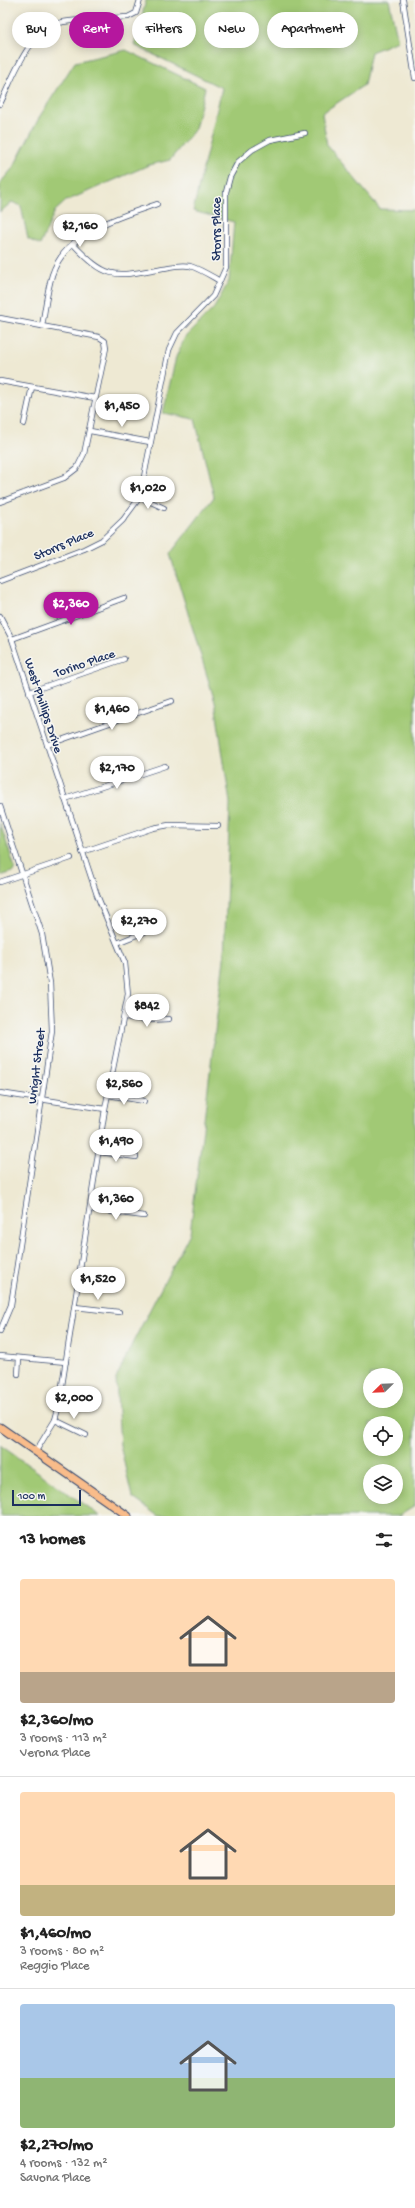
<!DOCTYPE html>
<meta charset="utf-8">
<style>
:root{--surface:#fff;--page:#f6f6f6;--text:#222;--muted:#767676;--line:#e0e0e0;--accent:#b5179e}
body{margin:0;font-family:"Gochi Hand",sans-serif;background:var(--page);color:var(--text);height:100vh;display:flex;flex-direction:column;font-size:15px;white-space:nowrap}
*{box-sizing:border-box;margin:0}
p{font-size:13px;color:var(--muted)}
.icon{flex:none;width:22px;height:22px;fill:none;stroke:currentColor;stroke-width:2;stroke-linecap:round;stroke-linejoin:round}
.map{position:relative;height:1516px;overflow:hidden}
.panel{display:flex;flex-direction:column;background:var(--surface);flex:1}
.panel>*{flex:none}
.banner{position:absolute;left:12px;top:12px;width:391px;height:36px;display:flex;gap:8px}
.needle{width:26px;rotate:247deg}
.controls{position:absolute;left:363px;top:1368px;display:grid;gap:8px}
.controls a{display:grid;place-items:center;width:40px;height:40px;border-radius:50%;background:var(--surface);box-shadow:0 2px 10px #0003;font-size:20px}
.scale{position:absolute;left:12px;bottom:10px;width:69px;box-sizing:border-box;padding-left:4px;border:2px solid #1b2f5e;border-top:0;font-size:11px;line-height:14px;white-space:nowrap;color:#1b2f5e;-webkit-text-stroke:3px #f6f6f2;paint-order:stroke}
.price{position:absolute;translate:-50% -34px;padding:0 9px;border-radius:14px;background:#fff;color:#222;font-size:13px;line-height:26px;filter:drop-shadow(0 1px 2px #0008)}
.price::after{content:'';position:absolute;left:50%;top:24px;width:12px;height:9px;margin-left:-6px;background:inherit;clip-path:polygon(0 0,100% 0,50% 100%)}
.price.on{background:var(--accent);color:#fff}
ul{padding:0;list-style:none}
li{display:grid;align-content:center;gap:8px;height:212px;padding:0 20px}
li+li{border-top:1px solid var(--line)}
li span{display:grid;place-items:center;height:124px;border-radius:4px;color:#555}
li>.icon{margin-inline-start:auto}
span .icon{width:72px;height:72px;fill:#fffc;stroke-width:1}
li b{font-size:17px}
h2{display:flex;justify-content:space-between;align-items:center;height:48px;padding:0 20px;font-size:17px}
.tag{padding:0 14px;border-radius:18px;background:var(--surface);box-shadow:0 2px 10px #0003;font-size:14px;line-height:36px}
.tag.on{background:var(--accent);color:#fff}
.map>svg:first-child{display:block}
.green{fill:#a1c974;stroke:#5e7c69;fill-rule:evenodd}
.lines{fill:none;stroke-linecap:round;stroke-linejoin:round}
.minor-casing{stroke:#3b4b70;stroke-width:6}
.primary-casing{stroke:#3b4b70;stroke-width:9}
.minor{stroke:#fff;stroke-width:4.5}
.primary{stroke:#f9bc8a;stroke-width:7}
.labels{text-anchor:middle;stroke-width:3;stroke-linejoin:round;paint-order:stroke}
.street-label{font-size:13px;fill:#1b2f5e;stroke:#f6f6f2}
</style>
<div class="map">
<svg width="415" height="1516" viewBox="0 0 415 1516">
<rect width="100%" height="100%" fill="#f6f6f2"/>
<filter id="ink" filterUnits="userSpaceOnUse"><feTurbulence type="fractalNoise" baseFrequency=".025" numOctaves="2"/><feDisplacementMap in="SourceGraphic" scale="8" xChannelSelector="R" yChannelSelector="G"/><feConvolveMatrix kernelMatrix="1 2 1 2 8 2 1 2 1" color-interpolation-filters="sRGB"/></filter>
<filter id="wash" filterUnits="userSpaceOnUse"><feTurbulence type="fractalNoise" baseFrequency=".012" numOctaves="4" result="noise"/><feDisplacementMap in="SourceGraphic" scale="16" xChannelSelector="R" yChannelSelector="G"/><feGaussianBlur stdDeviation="0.9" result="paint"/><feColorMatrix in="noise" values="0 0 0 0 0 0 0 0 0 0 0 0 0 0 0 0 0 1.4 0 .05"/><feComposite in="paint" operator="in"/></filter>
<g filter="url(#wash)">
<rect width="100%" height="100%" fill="#eee9d3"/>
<g class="green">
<path d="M146 0H389L398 41 371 52 364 85 322 113 327 145 380 209 415 210V1506L399 1516H158L132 1497 120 1445 116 1379 132 1344 190 1233 224 959 230 803 215 702 170 554 214 497 195 419 163 413 176 357 185 337 214 308 229 281 234 222 193 211 222 88 134 45ZM370 1375H396V1401H370ZM370 1423H396V1449H370ZM370 1471H396V1497H370Z"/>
<polygon points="126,50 205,88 195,129 170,160 149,165 66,201 55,211 40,245 28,239 21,206 12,202 0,212 0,183 13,168 40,116 75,62"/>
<polygon points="0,823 15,868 13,872 0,876"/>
<polygon points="0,1445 100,1516 0,1516"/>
</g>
</g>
<g filter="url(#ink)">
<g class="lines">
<defs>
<g id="minor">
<polyline points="403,0 415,78"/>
<path d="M0 104C14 76 28 30 63 22 84 18 107 19 128 17L136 13 140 0"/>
<path d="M73 244C108 281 114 277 163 268 171 267 181 264 190 266 200 269 211 276 220 281"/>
<polyline points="0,318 99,337 105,341 106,348 84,454 77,468 64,478 0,502"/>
<path d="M42 326C45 310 47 291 52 275 67 230 118 218 157 204"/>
<polyline points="0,381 95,398"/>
<polyline points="24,424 32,387"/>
<polyline points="90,431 150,442"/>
<polyline points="140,497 164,508"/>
<polyline points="0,581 84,549 102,540 123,520 140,497 169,350 177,333 213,296 226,267 226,192 230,177 238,162 252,150 270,140 305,133"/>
<polyline points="0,616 12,639 97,895 125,963 128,994 105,1109 59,1405 55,1420 36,1451"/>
<polyline points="12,639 124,598"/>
<polyline points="29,692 124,659"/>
<polyline points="47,745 172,701"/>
<polyline points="65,799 165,766"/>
<polyline points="0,806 42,934 50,983 52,1031 11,1305 0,1331"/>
<polyline points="82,852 153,828 169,825 218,826"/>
<polyline points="0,882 71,858"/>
<polyline points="117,943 154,928"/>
<polyline points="125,1017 149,1020 169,1019"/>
<polyline points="0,1093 105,1109"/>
<polyline points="108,1095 144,1101"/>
<polyline points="99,1152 136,1157"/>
<polyline points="90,1209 144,1216"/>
<polyline points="75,1307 119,1312"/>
<polyline points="0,1356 66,1362"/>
<polyline points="18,1374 19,1358"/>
<polyline points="55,1420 86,1435"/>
</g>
<polyline id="primary" points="0,1427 128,1516"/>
</defs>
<use href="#minor" class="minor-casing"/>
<use href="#primary" class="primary-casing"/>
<use href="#minor" class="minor"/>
<use href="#primary" class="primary"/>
</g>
</g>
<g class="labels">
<g class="street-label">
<text transform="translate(215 229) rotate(-90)" y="5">Storrs Place</text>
<text transform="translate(63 543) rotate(-23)" y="5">Storrs Place</text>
<text transform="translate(84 662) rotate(-19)" y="5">Torino Place</text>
<text transform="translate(45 705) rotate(72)" y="5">West Phillips Drive</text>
<text transform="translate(35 1066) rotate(-83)" y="5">Wright Street</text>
</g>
</g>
</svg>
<div class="controls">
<a><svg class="needle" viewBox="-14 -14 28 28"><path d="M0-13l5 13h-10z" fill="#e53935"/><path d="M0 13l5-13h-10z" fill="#767676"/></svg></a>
<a><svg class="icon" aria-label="locate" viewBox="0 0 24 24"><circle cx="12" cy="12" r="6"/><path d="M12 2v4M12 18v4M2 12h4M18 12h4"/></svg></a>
<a><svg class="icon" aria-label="layers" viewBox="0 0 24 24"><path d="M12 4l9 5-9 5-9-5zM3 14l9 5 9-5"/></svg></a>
</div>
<div class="scale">100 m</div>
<b class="price" style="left:80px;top:248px">$2,160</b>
<b class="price" style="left:122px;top:428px">$1,450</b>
<b class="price" style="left:148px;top:510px">$1,020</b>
<b class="price on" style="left:71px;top:626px">$2,360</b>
<b class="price" style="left:112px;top:731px">$1,460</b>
<b class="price" style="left:117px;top:790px">$2,170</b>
<b class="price" style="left:139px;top:943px">$2,270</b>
<b class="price" style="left:147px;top:1028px">$842</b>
<b class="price" style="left:124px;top:1106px">$2,560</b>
<b class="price" style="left:116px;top:1163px">$1,490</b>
<b class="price" style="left:116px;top:1221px">$1,360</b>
<b class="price" style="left:98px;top:1301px">$1,520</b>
<b class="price" style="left:74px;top:1420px">$2,000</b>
<div class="banner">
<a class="tag">Buy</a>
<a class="tag on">Rent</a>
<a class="tag">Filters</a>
<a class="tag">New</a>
<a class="tag">Apartment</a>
</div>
</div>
<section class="panel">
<h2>13 homes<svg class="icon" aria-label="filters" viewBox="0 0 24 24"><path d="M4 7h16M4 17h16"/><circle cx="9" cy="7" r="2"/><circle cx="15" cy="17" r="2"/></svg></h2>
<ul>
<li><span style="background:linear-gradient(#ffd9b3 75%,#b9a48a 0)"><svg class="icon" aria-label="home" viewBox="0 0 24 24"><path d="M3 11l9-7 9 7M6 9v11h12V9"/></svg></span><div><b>$2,360/mo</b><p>3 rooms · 113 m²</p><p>Verona Place</p></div></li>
<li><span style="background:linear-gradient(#ffd9b3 75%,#c2b280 0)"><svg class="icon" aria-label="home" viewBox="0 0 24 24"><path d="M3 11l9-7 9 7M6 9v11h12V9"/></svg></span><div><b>$1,460/mo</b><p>3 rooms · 80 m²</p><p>Reggio Place</p></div></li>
<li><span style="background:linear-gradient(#a9c7e8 60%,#8fb573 0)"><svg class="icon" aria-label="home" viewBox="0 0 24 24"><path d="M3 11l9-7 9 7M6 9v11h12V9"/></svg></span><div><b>$2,270/mo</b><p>4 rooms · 132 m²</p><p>Savona Place</p></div></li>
</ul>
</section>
